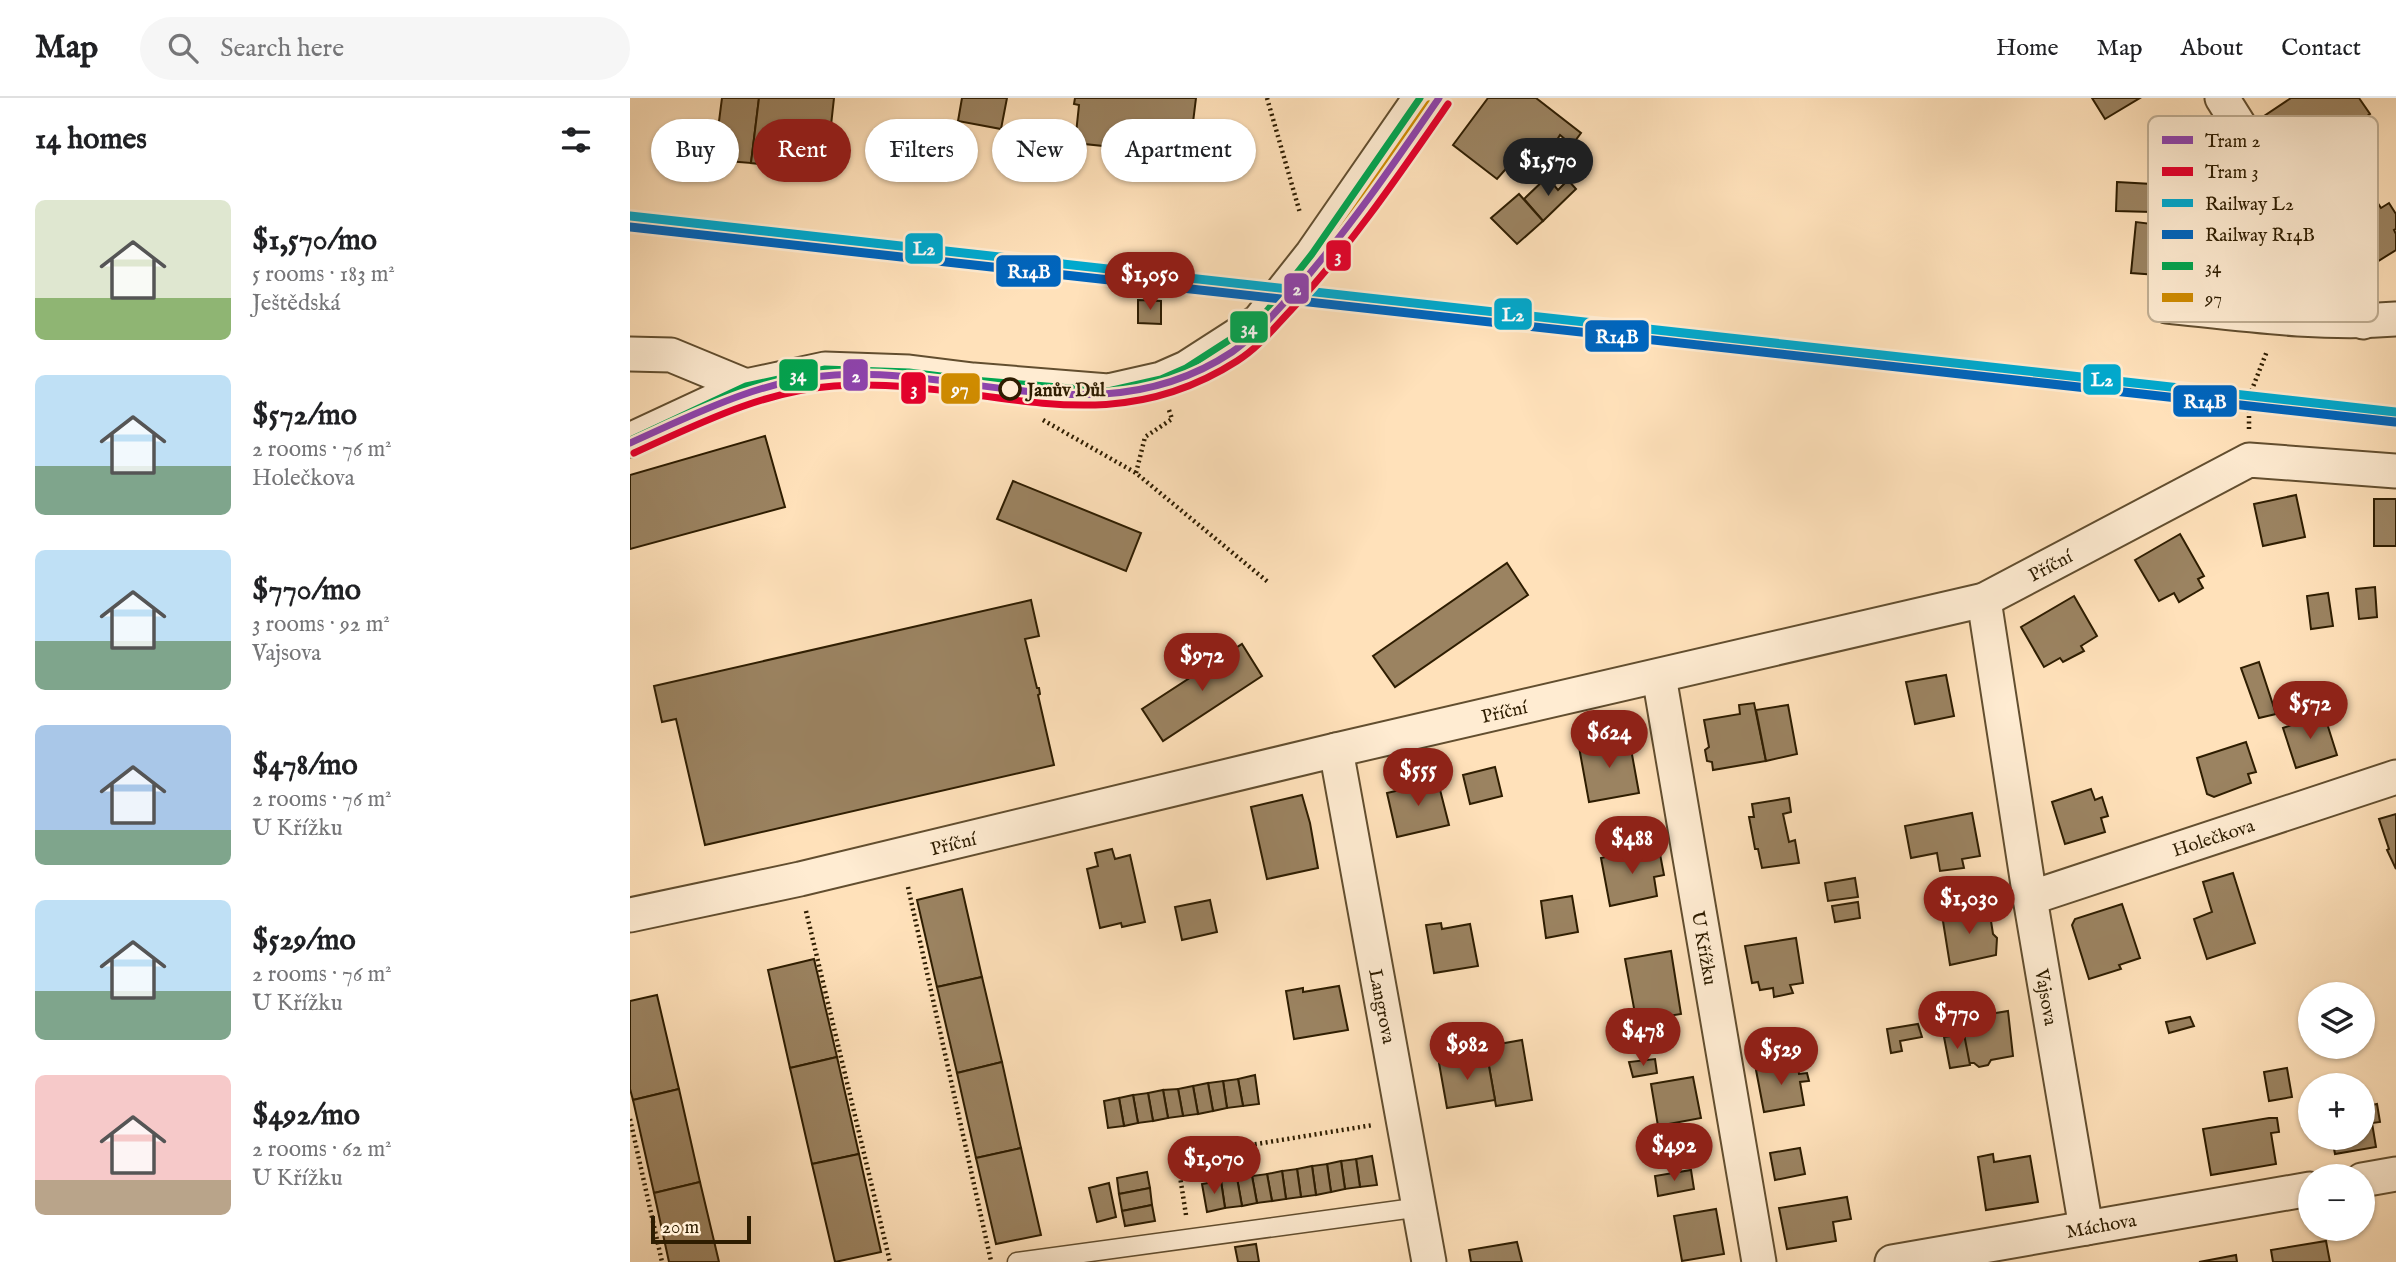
<!DOCTYPE html>
<meta charset="utf-8">
<style>
:root{--surface:#fff;--page:#f6f6f6;--text:#202124;--muted:#757577;--line:#e0e0e0;--accent:#8f2418}
body{margin:0;font-family:"IM FELL English",serif;background:var(--page);color:var(--text);height:100vh;display:flex;flex-direction:column;font-size:26px;white-space:nowrap}
*{box-sizing:border-box;margin:0}
p{font-size:23px;color:var(--muted)}
.icon{flex:none;width:38px;height:38px;fill:none;stroke:currentColor;stroke-width:2;stroke-linecap:round;stroke-linejoin:round}
.map{position:relative;flex:1;overflow:hidden}
.drawer{display:flex;flex-direction:column;background:var(--surface);width:630px}
.drawer>*{flex:none}
.hud{position:absolute;left:21px;top:21px;width:665px;height:63px;display:flex;gap:14px}
.controls{position:absolute;left:1668px;top:884px;display:grid;gap:14px}
.controls a{display:grid;place-items:center;width:77px;height:77px;border-radius:50%;background:var(--surface);box-shadow:0 2px 5px #0004;font-size:35px}
.scale{position:absolute;left:21px;bottom:18px;width:100px;box-sizing:border-box;padding-left:7px;border:4px solid #2e1d01;border-top:0;font-size:19px;line-height:24px;white-space:nowrap;color:#2e1d01;-webkit-text-stroke:5px #ffecd2;paint-order:stroke}
.price{position:absolute;translate:-50% -60px;padding:0 16px;border-radius:24px;background:var(--accent);color:#fff;font-size:23px;line-height:46px;filter:drop-shadow(0 2px 4px #0008)}
.price::after{content:'';position:absolute;left:50%;top:42px;width:21px;height:16px;margin-left:-10px;background:inherit;clip-path:polygon(0 0,100% 0,50% 100%)}
.price.on{background:#222;color:#fff}
ul{padding:0;list-style:none}
li{display:flex;align-items:center;gap:21px;height:175px;padding:0 35px}
li span{display:grid;place-items:center;flex:none;width:196px;height:140px;border-radius:10px;color:#555}
li>.icon{margin-inline-start:auto}
span .icon{width:84px;height:84px;fill:#fffc;stroke-width:1}
li b{font-size:30px}
h2{display:flex;justify-content:space-between;align-items:center;height:84px;padding:0 35px;font-size:30px}
.tag{padding:0 24px;border-radius:32px;background:var(--surface);box-shadow:0 2px 5px #0004;font-size:24px;line-height:63px}
.tag.on{background:var(--accent);color:#fff}
header{display:flex;align-items:center;gap:42px;box-sizing:border-box;height:98px;padding:0 35px;background:var(--surface);border-bottom:2px solid var(--line)}
header strong{font-size:33px}
nav{display:flex;gap:38px;margin-inline-start:auto;font-size:24px}
.search{width:490px;height:63px;background:var(--page);display:flex;align-items:center;gap:18px;box-sizing:border-box;padding:0 24px;border-radius:38px;color:var(--muted);font-size:26px}
main{display:flex;flex:1;min-height:0}
.map>svg:first-child{display:block}
.building{fill:#9b8361;stroke:#2e1d01;stroke-width:2}
.lines{fill:none;stroke-linecap:round;stroke-linejoin:round}
.service-casing{stroke:#624e2f;stroke-width:21}
.minor-casing{stroke:#624e2f;stroke-width:37}
.path{stroke:#2e1d01;stroke-width:4.5;stroke-dasharray:2 3.5;stroke-linecap:butt}
.service{stroke:#ffecd2;stroke-width:18}
.minor{stroke:#ffecd2;stroke-width:33}
.bus-1-casing{stroke:#ffecd2;stroke-width:12}
.bus-2-casing{stroke:#ffecd2;stroke-width:12}
.bus-1{stroke:#00a651;stroke-width:7}
.bus-2{stroke:#cf8b00;stroke-width:7}
.rail-1-casing{stroke:#ffecd2;stroke-width:14}
.rail-2-casing{stroke:#ffecd2;stroke-width:14}
.rail-1{stroke:#00a9ce;stroke-width:9}
.rail-2{stroke:#0065bd;stroke-width:9}
.tram-1-casing{stroke:#ffecd2;stroke-width:12}
.tram-2-casing{stroke:#ffecd2;stroke-width:12}
.tram-1{stroke:#8e44ad;stroke-width:7}
.tram-2{stroke:#e4002b;stroke-width:7}
.stop-dot{fill:#ffecd2;stroke:#2e1d01;stroke-width:3.5}
.labels{text-anchor:middle;stroke-width:5;stroke-linejoin:round;paint-order:stroke}
.stop-label{font-size:19px;font-weight:bold;fill:#2e1d01;stroke:#ffecd2;text-anchor:start}
.street-label{font-size:19px;fill:#2e1d01;stroke:#ffecd2}
.key{fill:#ffecd2;stroke:#c0ae93;stroke-width:2}
.key-label{font-size:19px;fill:#2e1d01}
.line-badge{stroke:#ffecd2;stroke-width:2.5}
.badge-label{font-size:19px;text-anchor:middle;font-weight:bold;fill:#fff}
</style>
<header>
<strong>Map</strong>
<div class="search"><svg class="icon" aria-label="search" viewBox="0 0 24 24"><circle cx="10" cy="10" r="6"/><path d="M15 15l6 6"/></svg>Search here</div>
<nav><a>Home</a><a>Map</a><a>About</a><a>Contact</a></nav>
</header>
<main>
<section class="drawer">
<h2>14 homes<svg class="icon" aria-label="filters" viewBox="0 0 24 24"><path d="M4 7h16M4 17h16"/><circle cx="9" cy="7" r="2"/><circle cx="15" cy="17" r="2"/></svg></h2>
<ul>
<li><span style="background:linear-gradient(#dfe7d0 70%,#8fb573 0)"><svg class="icon" aria-label="home" viewBox="0 0 24 24"><path d="M3 11l9-7 9 7M6 9v11h12V9"/></svg></span><div><b>$1,570/mo</b><p>5 rooms · 183 m²</p><p>Ještědská</p></div></li>
<li><span style="background:linear-gradient(#bfe0f5 65%,#7fa58c 0)"><svg class="icon" aria-label="home" viewBox="0 0 24 24"><path d="M3 11l9-7 9 7M6 9v11h12V9"/></svg></span><div><b>$572/mo</b><p>2 rooms · 76 m²</p><p>Holečkova</p></div></li>
<li><span style="background:linear-gradient(#bfe0f5 65%,#7fa58c 0)"><svg class="icon" aria-label="home" viewBox="0 0 24 24"><path d="M3 11l9-7 9 7M6 9v11h12V9"/></svg></span><div><b>$770/mo</b><p>3 rooms · 92 m²</p><p>Vajsova</p></div></li>
<li><span style="background:linear-gradient(#a9c7e8 75%,#7fa58c 0)"><svg class="icon" aria-label="home" viewBox="0 0 24 24"><path d="M3 11l9-7 9 7M6 9v11h12V9"/></svg></span><div><b>$478/mo</b><p>2 rooms · 76 m²</p><p>U Křížku</p></div></li>
<li><span style="background:linear-gradient(#bfe0f5 65%,#7fa58c 0)"><svg class="icon" aria-label="home" viewBox="0 0 24 24"><path d="M3 11l9-7 9 7M6 9v11h12V9"/></svg></span><div><b>$529/mo</b><p>2 rooms · 76 m²</p><p>U Křížku</p></div></li>
<li><span style="background:linear-gradient(#f6c9c9 75%,#b9a48a 0)"><svg class="icon" aria-label="home" viewBox="0 0 24 24"><path d="M3 11l9-7 9 7M6 9v11h12V9"/></svg></span><div><b>$492/mo</b><p>2 rooms · 62 m²</p><p>U Křížku</p></div></li>
</ul>
</section>
<div class="map">
<svg width="1766" height="1164" viewBox="0 0 1766 1164">
<rect width="100%" height="100%" fill="#ffe1ba"/>
<filter id="stains"><feTurbulence type="fractalNoise" baseFrequency=".00286" numOctaves="4"/><feColorMatrix values="0 0 0 0 .2 0 0 0 0 .09 0 0 0 0 .02 0 0 0 .5 -.17"/></filter>
<radialGradient id="worn" r=".72"><stop offset=".6" stop-color="#630" stop-opacity="0"/><stop offset="1" stop-color="#630" stop-opacity=".3"/></radialGradient>
<g class="building">
<polygon points="92,0 129,0 121,65 84,62"/>
<polygon points="129,0 204,0 196,73 121,65"/>
<polygon points="332,0 377,0 371,31 328,23"/>
<polygon points="445,0 566,0 559,57 445,45 449,7 444,6"/>
<polygon points="858,0 906,0 951,35 942,47 930,37 914,63 902,52 895,59 890,55 867,81 823,47"/>
<polygon points="1462,0 1510,0 1475,21"/>
<polygon points="1661,0 1729,0 1740,16 1715,32 1721,42 1698,56 1692,47 1660,68 1631,20"/>
<polygon points="917,79 928,92 938,82 946,91 913,123 894,101"/>
<polygon points="1487,84 1522,86 1521,114 1486,113"/>
<polygon points="889,96 913,123 887,146 861,120"/>
<polygon points="1742,96 1751,110 1759,105 1766,116 1766,131 1764,132 1766,136 1766,152 1731,174 1721,159 1717,161 1704,140 1708,138 1699,123"/>
<polygon points="1540,112 1558,114 1553,170 1542,178 1501,175 1506,124 1538,128"/>
<polygon points="508,202 531,203 531,226 508,225"/>
<polygon points="135,338 155,409 0,451 0,377"/>
<polygon points="383,383 511,435 496,473 367,421"/>
<polygon points="1666,397 1675,439 1633,448 1624,406"/>
<rect x="1744" y="401" width="22" height="47"/>
<polygon points="1550,436 1574,478 1568,481 1573,490 1549,504 1544,495 1529,503 1505,462"/>
<polygon points="877,465 898,497 765,589 743,558"/>
<polygon points="1745,489 1747,519 1729,521 1726,491"/>
<polygon points="1698,495 1703,528 1681,531 1677,498"/>
<polygon points="1444,498 1467,538 1451,548 1454,553 1433,564 1430,560 1414,569 1391,529"/>
<polygon points="401,502 409,538 395,541 407,590 409,590 410,596 408,597 424,667 75,747 46,621 32,624 24,588"/>
<polygon points="612,546 632,578 533,643 512,611"/>
<polygon points="1629,564 1646,616 1629,620 1611,570"/>
<polygon points="1316,577 1324,618 1285,626 1276,584"/>
<polygon points="1124,605 1136,663 1083,672 1082,664 1077,663 1075,652 1079,649 1074,622 1110,616 1109,607"/>
<polygon points="1158,607 1167,656 1136,663 1126,612"/>
<polygon points="1694,616 1707,657 1666,670 1653,630"/>
<polygon points="999,640 1009,695 959,704 949,649"/>
<polygon points="1616,644 1626,674 1618,676 1621,685 1584,699 1577,696 1567,660"/>
<polygon points="865,669 872,698 840,706 833,677"/>
<polygon points="806,676 819,727 767,739 757,695 792,687 791,680"/>
<polygon points="1461,691 1465,702 1472,699 1478,718 1471,720 1475,734 1435,746 1422,704"/>
<polygon points="672,697 680,725 688,770 637,781 621,709"/>
<polygon points="1159,700 1161,714 1153,716 1159,744 1165,742 1169,765 1132,770 1128,751 1125,751 1119,719 1124,719 1122,706"/>
<polygon points="1342,715 1350,758 1332,761 1334,770 1310,773 1307,755 1281,760 1275,728"/>
<polygon points="1766,716 1766,771 1757,752 1759,751 1749,721"/>
<polygon points="1019,750 1020,758 1030,756 1034,777 1024,779 1027,798 980,808 971,760"/>
<polygon points="482,751 485,761 500,757 515,824 492,829 491,825 470,830 457,771 468,768 465,755"/>
<polygon points="1603,775 1625,845 1577,861 1564,821 1582,814 1573,784"/>
<polygon points="1225,780 1228,799 1198,803 1195,785"/>
<polygon points="332,791 352,879 307,889 287,802"/>
<polygon points="942,798 948,834 916,840 911,803"/>
<polygon points="580,802 587,834 552,842 545,809"/>
<polygon points="1228,804 1230,820 1205,824 1202,808"/>
<polygon points="1492,806 1510,860 1489,867 1491,871 1459,881 1442,827 1445,821"/>
<polygon points="1359,810 1363,836 1367,840 1366,857 1320,867 1312,817"/>
<polygon points="811,825 812,831 840,826 848,868 804,875 796,827"/>
<polygon points="1166,840 1173,885 1160,887 1163,895 1144,899 1143,890 1130,892 1128,884 1122,885 1115,848"/>
<polygon points="1041,853 1051,916 1032,919 1033,928 1008,932 995,861"/>
<polygon points="184,861 207,959 160,970 138,872"/>
<polygon points="352,879 372,964 327,975 307,889"/>
<polygon points="709,888 718,932 664,941 656,893 673,890 673,894"/>
<polygon points="27,897 49,991 3,1002 0,991 0,903"/>
<polygon points="1378,913 1383,958 1361,962 1358,967 1349,969 1344,965 1339,965 1330,921"/>
<polygon points="1560,919 1564,928 1539,935 1536,924"/>
<polygon points="1288,926 1292,939 1270,943 1272,953 1261,955 1257,931"/>
<polygon points="1038,928 1041,948 1011,954 1008,932"/>
<polygon points="1334,936 1340,967 1320,970 1314,939"/>
<polygon points="892,942 902,1002 866,1008 857,957 854,958 852,949"/>
<polygon points="857,957 865,1002 817,1010 809,965"/>
<polygon points="207,959 229,1056 182,1066 160,970"/>
<polygon points="1025,961 1027,975 1003,979 999,964"/>
<polygon points="372,964 391,1050 346,1060 327,975"/>
<polygon points="1167,965 1169,976 1177,975 1179,983 1170,984 1174,1007 1134,1014 1126,972"/>
<polygon points="1657,970 1662,999 1639,1003 1634,974"/>
<polygon points="625,977 629,1006 613,1008 608,981"/>
<polygon points="1063,979 1071,1020 1028,1028 1021,986"/>
<polygon points="608,981 613,1008 597,1010 593,983"/>
<polygon points="593,983 597,1010 583,1013 578,985"/>
<polygon points="578,985 583,1013 568,1016 563,988"/>
<polygon points="563,988 568,1016 553,1018 548,991"/>
<polygon points="49,991 70,1084 24,1095 3,1002"/>
<polygon points="548,991 553,1018 538,1020 533,992"/>
<polygon points="533,992 538,1020 523,1023 518,995"/>
<polygon points="518,995 523,1023 508,1025 503,997"/>
<polygon points="503,997 508,1025 494,1028 489,1000"/>
<polygon points="489,1000 494,1028 478,1030 474,1003"/>
<polygon points="1747,1006 1750,1024 1742,1025 1746,1049 1705,1056 1702,1040 1732,1040 1732,1009"/>
<polygon points="1639,1020 1647,1020 1649,1034 1641,1035 1646,1066 1581,1077 1573,1031"/>
<polygon points="391,1050 411,1137 366,1146 346,1060"/>
<polygon points="1170,1050 1175,1076 1145,1082 1140,1055"/>
<polygon points="229,1056 251,1154 205,1164 182,1066"/>
<polygon points="1363,1056 1364,1064 1400,1058 1408,1104 1356,1112 1348,1059"/>
<polygon points="742,1058 747,1087 730,1089 726,1061"/>
<polygon points="726,1061 730,1089 715,1091 711,1063"/>
<polygon points="711,1063 715,1091 701,1094 697,1066"/>
<polygon points="697,1066 701,1094 686,1097 682,1068"/>
<polygon points="682,1068 686,1097 671,1099 667,1071"/>
<polygon points="667,1071 671,1099 656,1101 652,1073"/>
<polygon points="1061,1072 1064,1091 1028,1098 1025,1078"/>
<polygon points="652,1073 656,1101 642,1103 637,1076"/>
<polygon points="517,1074 520,1090 489,1096 487,1080"/>
<polygon points="637,1076 642,1103 627,1105 622,1078"/>
<polygon points="622,1078 627,1105 612,1108 607,1080"/>
<polygon points="607,1080 612,1108 595,1110 591,1083"/>
<polygon points="591,1083 595,1110 577,1114 572,1086"/>
<polygon points="70,1084 89,1164 39,1164 24,1095"/>
<polygon points="479,1085 486,1119 467,1124 459,1090"/>
<polygon points="520,1090 522,1107 492,1113 489,1096"/>
<polygon points="1217,1099 1221,1121 1203,1124 1206,1143 1157,1151 1149,1110"/>
<polygon points="522,1107 525,1123 495,1128 492,1113"/>
<polygon points="1086,1111 1094,1156 1052,1163 1044,1118"/>
<polygon points="1696,1143 1700,1164 1643,1164 1641,1152"/>
<polygon points="887,1144 892,1164 841,1164 839,1152"/>
<polygon points="626,1146 629,1164 608,1164 605,1149"/>
<polygon points="1606,1157 1607,1164 1569,1164"/>
</g>
<g class="lines">
<defs>
<polyline id="service" points="387,1164 791,1109"/>
<g id="minor">
<polyline points="1592,0 1733,224"/>
<path d="M1537 208C1613 216 1690 227 1766 221"/>
<polyline points="0,256 41,257 116,288"/>
<polyline points="0,342 116,288 195,271 279,274 343,282 478,293 531,281 556,270 629,223 682,156 790,0"/>
<polyline points="1354,502 1400,800 1456,1130"/>
<polyline points="1029,578 1129,1164"/>
<polyline points="706,652 799,1164"/>
<polyline points="1400,800 1766,679"/>
<polyline points="0,817 170,781 706,652 1354,502 1619,362 1766,373"/>
<polyline points="1732,1082 1766,1076"/>
<polyline points="1262,1164 1680,1091"/>
</g>
</defs>
<use href="#service" class="service-casing"/>
<use href="#minor" class="minor-casing"/>
<g class="path">
<polyline points="637,0 670,115"/>
<polyline points="413,322 506,375 638,484"/>
<polyline points="1619,331 1619,299 1637,253"/>
<polyline points="506,375 515,339 542,321 539,312"/>
<polyline points="278,789 361,1163"/>
<polyline points="176,813 260,1164"/>
<polyline points="0,1021 32,1164"/>
<polyline points="556,1117 547,1059 743,1027"/>
</g>
<use href="#service" class="service"/>
<use href="#minor" class="minor"/>
<defs>
<polyline id="bus-1" points="0,342 116,288 195,271 279,274 343,282 478,293 531,281 556,270 629,223 682,156 790,0"/>
<polyline id="bus-2" points="4,352 119,298 196,282 278,284 342,292 478,303 535,291 562,279 636,230 691,162 799,6"/>
</defs>
<use href="#bus-1" class="bus-1-casing"/>
<use href="#bus-2" class="bus-2-casing"/>
<use href="#bus-1" class="bus-1"/>
<use href="#bus-2" class="bus-2"/>
<defs>
<polyline id="rail-1" points="0,118 1766,314"/>
<polyline id="rail-2" points="0,129 1765,324"/>
</defs>
<use href="#rail-1" class="rail-1-casing"/>
<use href="#rail-2" class="rail-2-casing"/>
<use href="#rail-1" class="rail-1"/>
<use href="#rail-2" class="rail-2"/>
<defs>
<path id="tram-1" d="M0 345C65 316 132 281 205 277 343 269 474 339 602 254 625 238 645 215 663 195 717 134 763 67 809 0"/>
<path id="tram-2" d="M4 355C68 326 133 293 204 288 349 277 468 352 607 263 628 250 644 230 661 212 720 149 769 77 818 6"/>
</defs>
<use href="#tram-1" class="tram-1-casing"/>
<use href="#tram-2" class="tram-2-casing"/>
<use href="#tram-1" class="tram-1"/>
<use href="#tram-2" class="tram-2"/>
</g>
<circle class="stop-dot" cx="380" cy="291" r="10"/>
<g class="labels">
<g class="stop-label">
<text x="397" y="298">Janův Důl</text>
</g>
<g class="street-label">
<text transform="translate(1420 467) rotate(-28)" y="7">Příční</text>
<text transform="translate(874 613) rotate(-13)" y="7">Příční</text>
<text transform="translate(1583 739) rotate(-18)" y="7">Holečkova</text>
<text transform="translate(323 745) rotate(-14)" y="7">Příční</text>
<text transform="translate(1075 850) rotate(80)" y="7">U Křížku</text>
<text transform="translate(1417 899) rotate(80)" y="7">Vajsova</text>
<text transform="translate(753 908) rotate(79)" y="7">Langrova</text>
<text transform="translate(1471 1127) rotate(-10)" y="7">Máchova</text>
</g>
</g>
<rect x="1518" y="18" width="230" height="206" rx="10" class="key"/>
<rect x="1532" y="38" width="31" height="8" fill="#8e44ad"/>
<rect x="1532" y="69" width="31" height="9" fill="#e4002b"/>
<rect x="1532" y="101" width="31" height="8" fill="#00a9ce"/>
<rect x="1532" y="132" width="31" height="9" fill="#0065bd"/>
<rect x="1532" y="164" width="31" height="8" fill="#00a651"/>
<rect x="1532" y="195" width="31" height="9" fill="#cf8b00"/>
<g class="key-label">
<text x="1575" y="49">Tram 2</text>
<text x="1575" y="80">Tram 3</text>
<text x="1575" y="112">Railway L2</text>
<text x="1575" y="143">Railway R14B</text>
<text x="1575" y="175">34</text>
<text x="1575" y="206">97</text>
</g>
<g class="line-badge">
<rect x="274" y="134" width="40" height="33" rx="7" fill="#00a9ce"/>
<rect x="695" y="141" width="27" height="33" rx="7" fill="#e4002b"/>
<rect x="365" y="156" width="67" height="34" rx="7" fill="#0065bd"/>
<rect x="653" y="174" width="27" height="33" rx="7" fill="#8e44ad"/>
<rect x="863" y="199" width="40" height="34" rx="7" fill="#00a9ce"/>
<rect x="599" y="212" width="40" height="34" rx="7" fill="#00a651"/>
<rect x="954" y="221" width="66" height="34" rx="7" fill="#0065bd"/>
<rect x="148" y="260" width="41" height="34" rx="7" fill="#00a651"/>
<rect x="212" y="260" width="27" height="34" rx="7" fill="#8e44ad"/>
<rect x="1452" y="265" width="40" height="33" rx="7" fill="#00a9ce"/>
<rect x="270" y="273" width="27" height="34" rx="7" fill="#e4002b"/>
<rect x="310" y="274" width="41" height="33" rx="7" fill="#cf8b00"/>
<rect x="1542" y="286" width="66" height="34" rx="7" fill="#0065bd"/>
</g>
<g class="badge-label">
<text x="294" y="157">L2</text>
<text x="708" y="164">3</text>
<text x="399" y="180">R14B</text>
<text x="667" y="197">2</text>
<text x="883" y="223">L2</text>
<text x="619" y="236">34</text>
<text x="987" y="245">R14B</text>
<text x="168" y="283">34</text>
<text x="226" y="284">2</text>
<text x="1472" y="288">L2</text>
<text x="284" y="297">3</text>
<text x="330" y="297">97</text>
<text x="1575" y="310">R14B</text>
</g>
<rect width="100%" height="100%" filter="url(#stains)"/>
<rect width="100%" height="100%" fill="url(#worn)"/>
</svg>
<div class="controls">
<a><svg class="icon" aria-label="layers" viewBox="0 0 24 24"><path d="M12 4l9 5-9 5-9-5zM3 14l9 5 9-5"/></svg></a>
<a>+</a>
<a>−</a>
</div>
<div class="scale">20 m</div>
<b class="price on" style="left:918px;top:100px">$1,570</b>
<b class="price" style="left:520px;top:214px">$1,050</b>
<b class="price" style="left:572px;top:595px">$972</b>
<b class="price" style="left:1680px;top:643px">$572</b>
<b class="price" style="left:979px;top:672px">$624</b>
<b class="price" style="left:788px;top:710px">$555</b>
<b class="price" style="left:1002px;top:778px">$488</b>
<b class="price" style="left:1339px;top:838px">$1,030</b>
<b class="price" style="left:1327px;top:953px">$770</b>
<b class="price" style="left:1013px;top:970px">$478</b>
<b class="price" style="left:837px;top:984px">$982</b>
<b class="price" style="left:1151px;top:989px">$529</b>
<b class="price" style="left:1044px;top:1085px">$492</b>
<b class="price" style="left:584px;top:1098px">$1,070</b>
<div class="hud">
<a class="tag">Buy</a>
<a class="tag on">Rent</a>
<a class="tag">Filters</a>
<a class="tag">New</a>
<a class="tag">Apartment</a>
</div>
</div>
</main>
